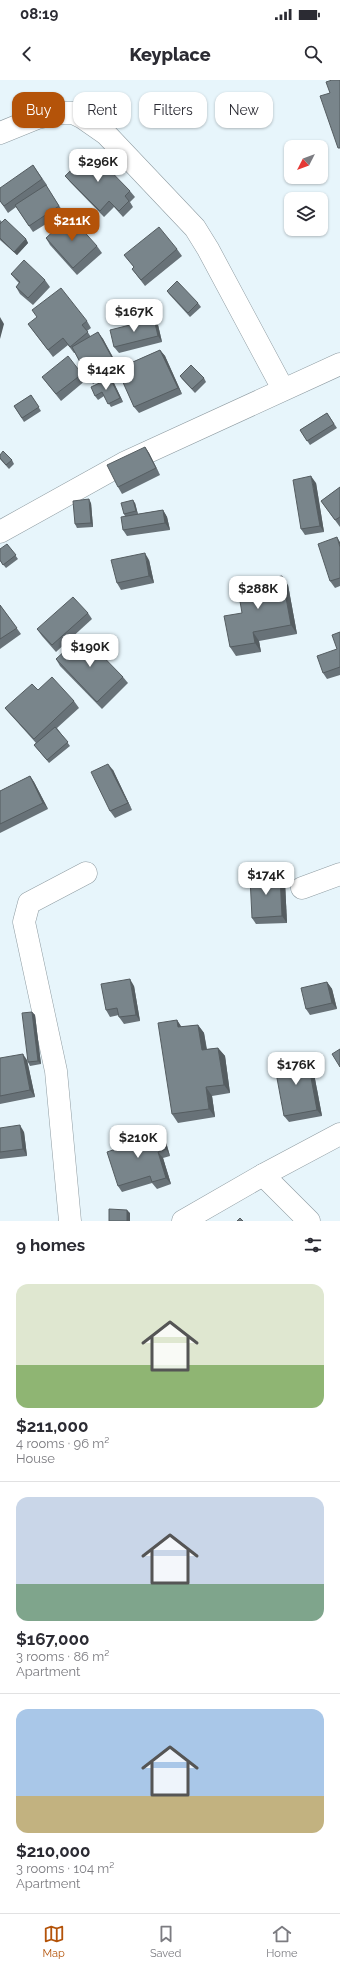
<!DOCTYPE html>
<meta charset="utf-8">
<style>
:root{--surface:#fff;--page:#f2f2f3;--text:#2b2b33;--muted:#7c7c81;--line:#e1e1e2;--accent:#b45309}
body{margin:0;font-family:Raleway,sans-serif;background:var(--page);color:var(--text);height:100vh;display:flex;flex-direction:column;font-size:15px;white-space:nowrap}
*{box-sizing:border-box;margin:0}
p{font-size:13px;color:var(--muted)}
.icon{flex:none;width:22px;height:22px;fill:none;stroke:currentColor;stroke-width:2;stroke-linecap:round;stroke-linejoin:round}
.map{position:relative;height:1141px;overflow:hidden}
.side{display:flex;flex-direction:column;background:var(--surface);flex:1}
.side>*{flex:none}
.guide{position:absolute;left:12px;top:12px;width:316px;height:36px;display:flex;gap:8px}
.needle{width:26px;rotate:228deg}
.fabs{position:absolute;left:284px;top:60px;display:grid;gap:8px}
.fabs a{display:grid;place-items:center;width:44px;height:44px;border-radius:8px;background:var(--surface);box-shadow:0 1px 3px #0004;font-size:20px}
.price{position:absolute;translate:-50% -34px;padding:0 9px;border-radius:8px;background:#fff;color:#222;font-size:13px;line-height:26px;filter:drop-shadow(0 1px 2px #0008)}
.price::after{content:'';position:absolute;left:50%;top:24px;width:12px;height:9px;margin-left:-6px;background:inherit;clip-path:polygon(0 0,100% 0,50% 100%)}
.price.selected{background:var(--accent);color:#fff}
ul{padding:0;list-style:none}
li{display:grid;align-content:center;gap:8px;height:212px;padding:0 16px}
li+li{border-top:1px solid var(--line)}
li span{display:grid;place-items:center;height:124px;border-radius:12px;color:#555}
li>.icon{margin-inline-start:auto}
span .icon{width:72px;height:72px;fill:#fffc;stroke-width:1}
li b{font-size:17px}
h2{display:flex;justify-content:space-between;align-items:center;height:48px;padding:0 16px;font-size:17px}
.tag{padding:0 14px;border-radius:12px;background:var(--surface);box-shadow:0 1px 3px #0004;font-size:14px;line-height:36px}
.tag.selected{background:var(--accent);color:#fff}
.status{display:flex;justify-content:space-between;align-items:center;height:28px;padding:0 20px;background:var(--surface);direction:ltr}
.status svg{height:11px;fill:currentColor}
header{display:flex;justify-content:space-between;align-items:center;height:52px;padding:0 16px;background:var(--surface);font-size:18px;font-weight:800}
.tab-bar{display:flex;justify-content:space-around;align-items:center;height:56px;border-top:1px solid var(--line);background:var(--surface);font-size:11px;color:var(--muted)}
.tab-bar a{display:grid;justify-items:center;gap:2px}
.tab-bar .selected{color:var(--accent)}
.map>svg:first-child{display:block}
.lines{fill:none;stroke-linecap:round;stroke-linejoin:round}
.street-casing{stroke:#8f9ca2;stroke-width:23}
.street{stroke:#fff;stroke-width:22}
.wall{fill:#687278}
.shaded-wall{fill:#555d61}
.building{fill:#79858b;stroke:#555d61}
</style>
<div class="status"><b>08:19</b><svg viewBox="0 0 49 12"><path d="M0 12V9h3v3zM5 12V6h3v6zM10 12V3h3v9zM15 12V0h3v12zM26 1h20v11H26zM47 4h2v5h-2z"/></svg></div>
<header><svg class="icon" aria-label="back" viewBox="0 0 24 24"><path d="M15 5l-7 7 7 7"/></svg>Keyplace<svg class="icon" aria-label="search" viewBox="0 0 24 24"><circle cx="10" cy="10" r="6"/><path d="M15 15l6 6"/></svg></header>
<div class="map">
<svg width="340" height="1141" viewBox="0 0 340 1141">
<rect width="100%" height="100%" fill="#e7f5fb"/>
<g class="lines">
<defs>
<g id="street">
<polyline points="0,53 37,38 61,33 73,33 83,38 106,54 195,148 208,169 283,309"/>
<polyline points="0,452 124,383 340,284"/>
<polyline points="302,808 340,794"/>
<polyline points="263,1095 309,1141"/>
<polyline points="70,1141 56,991 24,842 29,823 86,793"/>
<polyline points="183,1141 263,1095 340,1054"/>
</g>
</defs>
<use href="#street" class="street-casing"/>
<use href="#street" class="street"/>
</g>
<g class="wall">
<polygon points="33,85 47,105 46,106 64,133 33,152 16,127 8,133 0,121"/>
<polygon points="65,96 130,111 135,117 130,122 133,127 123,137 114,127 104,137 70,102"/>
<polygon points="0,140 2,142 26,159 28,163 17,175 0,160"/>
<polygon points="46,158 97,166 102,173 77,195 50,165"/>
<polygon points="177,169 182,176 145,206 132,189 134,187 124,175"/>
<polygon points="11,194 45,200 50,207 33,225 20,214 16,207 19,203 16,200"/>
<polygon points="167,211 198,223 201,227 190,237 169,214"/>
<polygon points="87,241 91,248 87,251 91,257 98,252 103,259 119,288 160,270 165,276 182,314 139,333 134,327 118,290 93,304 88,297 75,273 74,273 68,265 53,277 28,244"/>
<polygon points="158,245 162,262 119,273 114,267"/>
<polygon points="82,294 86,300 61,321 42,297"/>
<polygon points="180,296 204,298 206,302 195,313 182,299"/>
<polygon points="110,298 113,301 123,322 111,327 104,316 98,320 95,316"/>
<polygon points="31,315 41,331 24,342 14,326"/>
<polygon points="327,333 337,348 310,365 300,350"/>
<polygon points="145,367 149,373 160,395 122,414 118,407"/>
<polygon points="0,375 12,380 14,384 9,389 0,379"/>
<polygon points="316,403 324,452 305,455 301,449"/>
<polygon points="340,407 340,447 321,421"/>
<polygon points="91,423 93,447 77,448 75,444"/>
<polygon points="135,423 138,434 163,430 167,437 170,450 127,456 123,450 125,436 124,434"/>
<polygon points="340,462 340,506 335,508 330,501"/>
<polygon points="7,464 18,479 6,488 0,481"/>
<polygon points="149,480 154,503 121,510 117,503"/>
<polygon points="288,505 297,554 259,561 261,572 236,576 230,567 242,533"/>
<polygon points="0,525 21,554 0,569"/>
<polygon points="88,533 92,539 56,572 42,556 37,549"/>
<polygon points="340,552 340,595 327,599 323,593 337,569"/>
<polygon points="56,579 123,597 128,603 102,629 60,586"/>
<polygon points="38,610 74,621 79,628 57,648 70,666 49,683 34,665 36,663 10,634 5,628"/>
<polygon points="113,690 132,730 115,738 110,731"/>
<polygon points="30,696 34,702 48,729 0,753 0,711"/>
<polygon points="280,795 285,802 287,843 256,844 252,838"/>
<polygon points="327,902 332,909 337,929 310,935 306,929"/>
<polygon points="134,906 140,941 124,944 119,937 119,935 110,937 106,930"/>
<polygon points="32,932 35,935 41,984 30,986 28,982"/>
<polygon points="177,940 181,947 198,945 204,953 207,969 218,968 225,976 230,1013 212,1016 215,1037 178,1043 172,1034"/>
<polygon points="0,978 27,980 35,1017 0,1024"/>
<polygon points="312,983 322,1036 289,1042 284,1036"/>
<polygon points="0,1048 24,1052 27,1076 0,1079"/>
<polygon points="142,1057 143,1059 165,1059 170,1076 163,1078 171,1104 157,1109 152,1103 122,1112 118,1106 128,1065"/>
</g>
<g class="shaded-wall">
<polygon points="26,159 28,163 17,175 14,172"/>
<polygon points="0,237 4,244 0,259"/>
<polygon points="154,239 158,245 162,262 158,256"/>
<polygon points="98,252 103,259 119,289 115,283"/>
<polygon points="160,270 165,276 182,314 178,308"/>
<polygon points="110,298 113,301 123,322 120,318"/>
<polygon points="145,367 149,373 160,395 156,388"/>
<polygon points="311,396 316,403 324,452 320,446"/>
<polygon points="89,419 91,423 93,447 91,443"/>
<polygon points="133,420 135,423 138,435 136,431"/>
<polygon points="163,430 167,437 170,450 165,443"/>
<polygon points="337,457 340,462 340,467"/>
<polygon points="145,473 149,480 154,503 149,496"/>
<polygon points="282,496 288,505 297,554 291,545"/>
<polygon points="253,552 259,561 261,572 255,563"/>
<polygon points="108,684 113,690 132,730 128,723"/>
<polygon points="30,696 34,702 48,729 43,723"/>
<polygon points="280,795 285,802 287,843 282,836"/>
<polygon points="130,899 134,906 140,941 136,935"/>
<polygon points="327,902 332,909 337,929 332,923"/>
<polygon points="32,932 35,935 41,984 38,981"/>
<polygon points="177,940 183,949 178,947"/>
<polygon points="198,945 204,953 208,979 202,970"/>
<polygon points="218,968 225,976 230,1013 224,1005"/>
<polygon points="23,974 27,980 35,1017 30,1010"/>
<polygon points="307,976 312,983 322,1036 317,1030"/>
<polygon points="206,1007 212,1016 215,1037 209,1029"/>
<polygon points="20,1045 24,1052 27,1076 23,1069"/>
<polygon points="138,1050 142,1057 145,1066 141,1059"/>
<polygon points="160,1053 165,1059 170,1076 166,1069"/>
<polygon points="158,1072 163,1078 171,1104 166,1098"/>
<polygon points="127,1130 130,1133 130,1141 127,1141"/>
</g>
<g class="building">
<polygon points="332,0 340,0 340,68 338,68 320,16 330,13 326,2"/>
<polygon points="91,71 130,111 125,116 129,121 119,131 109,121 100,131 65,96"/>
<polygon points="33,85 42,99 4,126 0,121 0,108"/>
<polygon points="46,105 59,126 29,146 15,125"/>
<polygon points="70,136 97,166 73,188 46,158"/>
<polygon points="5,139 26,159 14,172 0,158 0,144"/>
<polygon points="159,147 177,169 141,200 132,189 134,187 124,175"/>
<polygon points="24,180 45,200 28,218 16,207 20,202 11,194"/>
<polygon points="177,201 198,223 188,233 167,211"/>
<polygon points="61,208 87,241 82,245 88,252 70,267 63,258 48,270 28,244 37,237 32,230"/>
<polygon points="154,239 158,256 114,267 110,250"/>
<polygon points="98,252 115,283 88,297 72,267"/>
<polygon points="160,270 178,308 134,327 117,289"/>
<polygon points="68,276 82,294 56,314 42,297"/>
<polygon points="191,285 204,298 192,309 180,296"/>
<polygon points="110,298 120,318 108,324 102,312 95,316 91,307"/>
<polygon points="31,315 39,327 22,338 14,326"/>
<polygon points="327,333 334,344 307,361 300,350"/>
<polygon points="145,367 156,388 118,407 107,385"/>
<polygon points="3,371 12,380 6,385 0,378 0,375"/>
<polygon points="311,396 320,446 301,449 293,400"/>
<polygon points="340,407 340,437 335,440 321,421"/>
<polygon points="89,419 91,443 75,444 73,421"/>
<polygon points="133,420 136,431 124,434 121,423"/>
<polygon points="163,430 165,443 123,450 121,437"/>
<polygon points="337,457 340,467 340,498 330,501 318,464"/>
<polygon points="7,464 16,475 3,485 0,480 0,469"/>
<polygon points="145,473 149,496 117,503 111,480"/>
<polygon points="282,496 291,545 253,552 255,563 230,567 224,536 242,533 237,504"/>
<polygon points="73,517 88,533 52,565 37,549"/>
<polygon points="0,525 17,548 0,559"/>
<polygon points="340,552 340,587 323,593 317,576 337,569 332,555"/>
<polygon points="82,555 123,597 97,622 56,579"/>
<polygon points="52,597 74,621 34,659 5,628 32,604 38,610"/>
<polygon points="55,647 68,662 47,680 34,665"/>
<polygon points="108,684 128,723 110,731 91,692"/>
<polygon points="30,696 43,723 0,744 0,711"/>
<polygon points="280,795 282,836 252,838 250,797"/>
<polygon points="130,899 136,935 119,937 117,928 106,930 101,904"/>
<polygon points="327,902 332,923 306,929 301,908"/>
<polygon points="32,932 38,981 28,982 22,933"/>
<polygon points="177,940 178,947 198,945 202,970 218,968 224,1005 206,1007 209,1029 172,1034 158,943"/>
<polygon points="340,969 340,987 332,974"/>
<polygon points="23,974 30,1010 0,1016 0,978"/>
<polygon points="307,976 317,1030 284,1036 274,982"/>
<polygon points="20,1045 23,1069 0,1072 0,1048"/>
<polygon points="138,1050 141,1059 160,1053 166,1069 158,1072 166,1098 152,1102 150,1096 118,1106 107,1072 128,1065 124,1054"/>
<polygon points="109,1129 127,1130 127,1141 109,1141"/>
<polygon points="240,1138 243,1141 237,1141"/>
</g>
</svg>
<div class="fabs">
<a><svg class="needle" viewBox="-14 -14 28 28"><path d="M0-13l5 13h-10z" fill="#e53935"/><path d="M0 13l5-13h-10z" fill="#7c7c81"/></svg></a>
<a><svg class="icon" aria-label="layers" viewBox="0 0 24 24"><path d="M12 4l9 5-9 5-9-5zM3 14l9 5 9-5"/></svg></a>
</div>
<b class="price" style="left:98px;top:103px">$296K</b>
<b class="price selected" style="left:72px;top:162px">$211K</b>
<b class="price" style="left:134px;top:253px">$167K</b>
<b class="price" style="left:106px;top:311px">$142K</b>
<b class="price" style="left:258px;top:530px">$288K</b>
<b class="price" style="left:90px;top:588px">$190K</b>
<b class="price" style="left:266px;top:816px">$174K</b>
<b class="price" style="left:296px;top:1006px">$176K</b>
<b class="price" style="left:138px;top:1079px">$210K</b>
<div class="guide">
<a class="tag selected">Buy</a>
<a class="tag">Rent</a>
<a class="tag">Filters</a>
<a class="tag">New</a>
</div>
</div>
<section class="side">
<h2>9 homes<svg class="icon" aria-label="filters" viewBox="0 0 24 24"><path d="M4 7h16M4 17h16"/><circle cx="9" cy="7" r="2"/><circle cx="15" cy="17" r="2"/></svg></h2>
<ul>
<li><span style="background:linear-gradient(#dfe7d0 65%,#8fb573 0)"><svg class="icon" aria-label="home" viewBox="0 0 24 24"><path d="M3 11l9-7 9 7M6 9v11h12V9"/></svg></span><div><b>$211,000</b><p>4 rooms · 96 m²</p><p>House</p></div></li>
<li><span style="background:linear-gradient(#c9d6e8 70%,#7fa58c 0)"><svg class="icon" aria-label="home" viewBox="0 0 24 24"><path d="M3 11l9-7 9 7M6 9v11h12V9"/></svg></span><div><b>$167,000</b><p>3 rooms · 86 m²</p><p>Apartment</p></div></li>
<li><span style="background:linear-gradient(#a9c7e8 70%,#c2b280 0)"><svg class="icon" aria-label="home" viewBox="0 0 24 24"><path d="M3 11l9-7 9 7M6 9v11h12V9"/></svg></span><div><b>$210,000</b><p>3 rooms · 104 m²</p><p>Apartment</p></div></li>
</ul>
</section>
<nav class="tab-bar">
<a class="selected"><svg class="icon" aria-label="map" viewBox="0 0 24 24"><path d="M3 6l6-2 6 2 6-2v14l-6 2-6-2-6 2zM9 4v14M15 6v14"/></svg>Map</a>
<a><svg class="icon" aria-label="saved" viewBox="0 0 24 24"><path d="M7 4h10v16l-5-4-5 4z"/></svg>Saved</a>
<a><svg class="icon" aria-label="home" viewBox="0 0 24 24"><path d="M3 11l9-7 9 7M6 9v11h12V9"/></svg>Home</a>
</nav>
